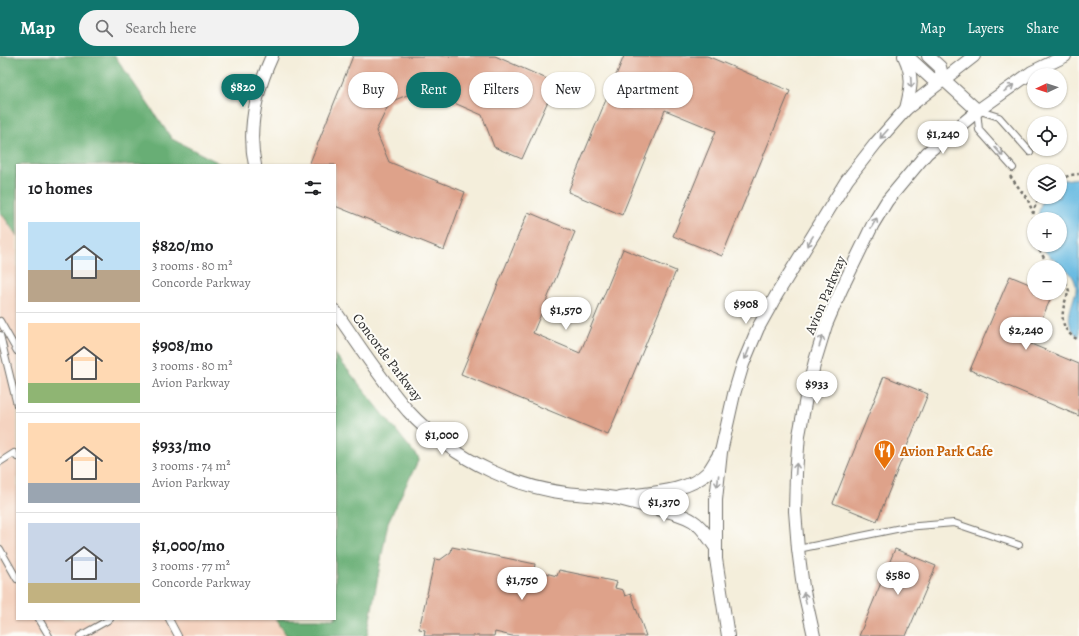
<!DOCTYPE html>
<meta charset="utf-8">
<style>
:root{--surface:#fff;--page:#f2f2f2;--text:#202124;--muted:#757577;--line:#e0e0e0;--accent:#0f766e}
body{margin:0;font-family:Alegreya,serif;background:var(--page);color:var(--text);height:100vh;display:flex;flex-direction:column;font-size:15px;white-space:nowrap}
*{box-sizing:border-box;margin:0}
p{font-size:13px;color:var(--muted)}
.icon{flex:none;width:22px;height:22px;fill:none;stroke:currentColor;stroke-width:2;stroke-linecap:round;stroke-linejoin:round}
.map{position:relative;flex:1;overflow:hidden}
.side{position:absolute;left:16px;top:108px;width:320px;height:456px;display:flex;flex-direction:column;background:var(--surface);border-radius:0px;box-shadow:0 1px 3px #0004}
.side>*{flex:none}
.banner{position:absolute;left:348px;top:16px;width:380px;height:36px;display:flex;gap:8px}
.needle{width:26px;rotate:266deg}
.controls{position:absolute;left:1027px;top:12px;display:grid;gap:8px}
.controls a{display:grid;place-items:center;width:40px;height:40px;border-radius:50%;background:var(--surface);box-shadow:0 1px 3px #0004;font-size:20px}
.price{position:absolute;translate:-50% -34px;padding:0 9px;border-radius:14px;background:#fff;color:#222;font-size:13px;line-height:26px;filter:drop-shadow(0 1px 2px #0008)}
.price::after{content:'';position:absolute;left:50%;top:24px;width:12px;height:9px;margin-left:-6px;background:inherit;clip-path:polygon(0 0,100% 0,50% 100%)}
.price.active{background:var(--accent);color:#fff}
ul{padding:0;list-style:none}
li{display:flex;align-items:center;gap:12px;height:100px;padding:0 12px}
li+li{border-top:1px solid var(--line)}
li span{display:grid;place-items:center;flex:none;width:112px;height:80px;border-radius:0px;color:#555}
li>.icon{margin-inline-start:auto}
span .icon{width:48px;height:48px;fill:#fffc;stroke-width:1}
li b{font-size:17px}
h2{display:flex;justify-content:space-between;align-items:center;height:48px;padding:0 12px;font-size:17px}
.pill{padding:0 14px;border-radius:18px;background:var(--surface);box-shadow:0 1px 3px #0004;font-size:14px;line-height:36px}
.pill.active{background:var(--accent);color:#fff}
header{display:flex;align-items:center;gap:24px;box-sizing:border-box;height:56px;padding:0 20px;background:var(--accent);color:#fff}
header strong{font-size:19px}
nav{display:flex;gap:22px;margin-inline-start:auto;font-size:14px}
.search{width:280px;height:36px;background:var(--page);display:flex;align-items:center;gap:10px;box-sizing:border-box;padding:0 14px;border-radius:22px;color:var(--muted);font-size:15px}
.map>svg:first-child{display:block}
.built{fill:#f4d3c0}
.forest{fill:#67ae75;stroke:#496c50}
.water{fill:#66b9e1;stroke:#487286}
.building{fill:#dea28a}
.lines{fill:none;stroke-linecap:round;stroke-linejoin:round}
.lane-casing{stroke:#716f69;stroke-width:8}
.street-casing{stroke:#716f69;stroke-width:14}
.path{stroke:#716f69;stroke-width:2.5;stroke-dasharray:3 3;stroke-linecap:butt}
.lane{stroke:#fff;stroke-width:6}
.street{stroke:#fff;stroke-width:12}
.oneway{stroke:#a0a0a0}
.labels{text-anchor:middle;stroke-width:4;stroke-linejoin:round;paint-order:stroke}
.street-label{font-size:14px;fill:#2b2b2b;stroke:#fdfcf7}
.food-label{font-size:14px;font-weight:bold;fill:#c56008;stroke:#fdfcf7;text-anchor:start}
</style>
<header>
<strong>Map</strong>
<div class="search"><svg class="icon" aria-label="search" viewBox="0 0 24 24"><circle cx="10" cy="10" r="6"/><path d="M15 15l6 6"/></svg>Search here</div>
<nav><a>Map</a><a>Layers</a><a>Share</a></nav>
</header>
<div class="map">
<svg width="1079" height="580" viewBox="0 0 1079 580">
<rect width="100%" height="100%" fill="#fdfcf7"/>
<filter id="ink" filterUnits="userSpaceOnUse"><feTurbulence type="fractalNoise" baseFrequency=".025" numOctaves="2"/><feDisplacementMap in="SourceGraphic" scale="8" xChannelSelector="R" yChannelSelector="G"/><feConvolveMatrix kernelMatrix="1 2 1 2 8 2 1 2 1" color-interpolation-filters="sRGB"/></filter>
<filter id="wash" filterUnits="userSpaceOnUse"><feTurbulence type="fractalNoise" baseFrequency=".012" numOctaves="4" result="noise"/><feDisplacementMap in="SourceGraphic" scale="16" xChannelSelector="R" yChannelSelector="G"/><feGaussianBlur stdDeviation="0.9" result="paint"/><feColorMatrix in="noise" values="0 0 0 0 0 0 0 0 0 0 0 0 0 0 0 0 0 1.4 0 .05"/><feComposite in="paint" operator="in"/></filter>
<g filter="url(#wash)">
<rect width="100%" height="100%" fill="#f4eedb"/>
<polygon class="built" points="0,155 17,180 17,563 276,563 287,580 0,580"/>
<g class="forest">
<polygon points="0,0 115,0 172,83 223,109 17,109 17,180 0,155"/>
<polygon points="335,298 419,403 388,466 367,580 287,580 276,563 335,563"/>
</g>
<path class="water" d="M1079 122V281C1065 270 1069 257 1074 242 1075 238 1077 234 1076 230 1073 209 1048 207 1042 189H1060V163H1037L1041 148 1045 141H1060V127L1064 124Z"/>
<g id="blocks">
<g class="building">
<polygon points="353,0 495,0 556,27 522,103 494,91 482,59 422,33 390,46 376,75 389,106 465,136 444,194 335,150 335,109 309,109"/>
<polygon points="624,0 707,0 790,35 722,200 673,180 716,75 665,54 622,159 568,136"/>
<polygon points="528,156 575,176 533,277 580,297 623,193 676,215 608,379 461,318"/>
<polygon points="1010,220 1034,230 1034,237 1053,237 1031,288 1079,308 1079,360 970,314"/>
<polygon points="884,320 928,338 877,465 833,447"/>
<polygon points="452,491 535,508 534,514 557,520 559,514 617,526 615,532 623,534 625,540 631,538 646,580 512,580 495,576 494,580 424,580 425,574 419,573 435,503 440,504 451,496"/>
<polygon points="895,493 936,510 906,580 859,580"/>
</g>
</g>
</g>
<g filter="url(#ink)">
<use href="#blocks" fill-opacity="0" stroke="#716f69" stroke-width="1"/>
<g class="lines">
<defs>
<g id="lane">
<polyline points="1013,112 979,74 977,54 999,61 1030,96"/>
<polyline points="0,265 17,295"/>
<polyline points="0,279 17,349"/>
<polyline points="0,406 14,397 17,401"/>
<polyline points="0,493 17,523"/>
<polyline points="798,493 906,471 954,467 1019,489"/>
<polyline points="39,563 49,580"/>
<polyline points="169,563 178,580"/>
<polyline points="80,580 110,563"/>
</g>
<g id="street">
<path d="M904 0C914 21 911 32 906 53"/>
<polyline points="907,0 932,23 943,23"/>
<polyline points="928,0 940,11 943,23 977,54"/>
<path d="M255 109C247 72 257 33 272 0"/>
<path d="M335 255C359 289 381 324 408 355 431 380 461 401 491 415 515 426 541 434 566 437 582 439 599 439 615 442 627 444 640 449 653 452 666 455 681 457 693 465 703 471 709 483 716 492"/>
<path d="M619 441C647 437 688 437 708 416 712 411 716 403 720 397"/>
<polyline points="728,580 716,503 716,444 721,396 734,338 743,308 758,272 777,238 847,124 876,87 906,53 974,0"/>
<polyline points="814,580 803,531 798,493 795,455 796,417 799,379 806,342 815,305 826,269 841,234 873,168 887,145 927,97 980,53 1032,16 1065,0"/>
</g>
</defs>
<use href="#lane" class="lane-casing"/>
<use href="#street" class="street-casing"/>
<g class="path">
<polyline points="1010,120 1028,144 1033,157"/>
<polyline points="1060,123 1071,119 1079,118"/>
<path d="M1034 182C1031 170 1032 151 1040 141"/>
<polyline points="1036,189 1046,205 1053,211"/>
<path d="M1060 217 1064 220 1069 235C1061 254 1057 274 1079 284"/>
</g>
<use href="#lane" class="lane"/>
<use href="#street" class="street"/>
</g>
<defs><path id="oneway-shaft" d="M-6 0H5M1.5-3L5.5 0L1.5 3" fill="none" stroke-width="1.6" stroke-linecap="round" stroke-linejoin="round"/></defs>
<g class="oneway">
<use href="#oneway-shaft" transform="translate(911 26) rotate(87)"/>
<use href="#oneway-shaft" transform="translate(1009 32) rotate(-35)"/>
<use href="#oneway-shaft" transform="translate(884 78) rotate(132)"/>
<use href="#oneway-shaft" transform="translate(999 96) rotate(48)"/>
<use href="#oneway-shaft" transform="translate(874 167) rotate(-60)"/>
<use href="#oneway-shaft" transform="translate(810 185) rotate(122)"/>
<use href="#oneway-shaft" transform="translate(821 285) rotate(-72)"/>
<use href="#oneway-shaft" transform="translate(747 298) rotate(112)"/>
<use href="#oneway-shaft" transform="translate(796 413) rotate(-86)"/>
<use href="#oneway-shaft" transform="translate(718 425) rotate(96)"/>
<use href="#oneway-shaft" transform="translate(805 542) rotate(-102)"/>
</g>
</g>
<defs>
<symbol id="restaurant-pin" viewBox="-11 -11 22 30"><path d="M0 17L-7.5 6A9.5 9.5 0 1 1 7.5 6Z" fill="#e8710a" stroke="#fdfcf7"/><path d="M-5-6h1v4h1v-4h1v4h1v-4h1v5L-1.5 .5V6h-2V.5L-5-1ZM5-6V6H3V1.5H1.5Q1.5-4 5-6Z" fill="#fff"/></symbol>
</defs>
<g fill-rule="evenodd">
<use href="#restaurant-pin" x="872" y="382" width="25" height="34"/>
</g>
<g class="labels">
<g class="street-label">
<text transform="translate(825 239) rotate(-67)" y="5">Avion Parkway</text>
<text transform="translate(388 301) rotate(53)" y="5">Concorde Parkway</text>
</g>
<g class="food-label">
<text x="900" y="400">Avion Park Cafe</text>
</g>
</g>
</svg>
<div class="controls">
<a><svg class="needle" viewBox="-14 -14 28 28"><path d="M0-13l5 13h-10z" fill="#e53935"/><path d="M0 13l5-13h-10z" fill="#757577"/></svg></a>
<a><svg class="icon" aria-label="locate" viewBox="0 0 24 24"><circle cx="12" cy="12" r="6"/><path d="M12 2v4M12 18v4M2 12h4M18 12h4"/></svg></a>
<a><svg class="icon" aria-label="layers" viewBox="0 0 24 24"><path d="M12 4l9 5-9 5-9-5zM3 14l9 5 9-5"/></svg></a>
<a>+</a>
<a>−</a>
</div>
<b class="price active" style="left:243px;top:52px">$820</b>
<b class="price" style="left:943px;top:99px">$1,240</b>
<b class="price" style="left:746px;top:269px">$908</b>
<b class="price" style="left:566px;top:275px">$1,570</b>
<b class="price" style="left:1026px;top:295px">$2,240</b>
<b class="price" style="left:817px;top:349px">$933</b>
<b class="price" style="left:442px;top:400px">$1,000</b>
<b class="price" style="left:664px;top:467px">$1,370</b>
<b class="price" style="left:898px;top:540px">$580</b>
<b class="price" style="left:522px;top:545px">$1,750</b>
<div class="banner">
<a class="pill">Buy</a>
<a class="pill active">Rent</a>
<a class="pill">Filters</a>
<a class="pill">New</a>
<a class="pill">Apartment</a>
</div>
<section class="side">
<h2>10 homes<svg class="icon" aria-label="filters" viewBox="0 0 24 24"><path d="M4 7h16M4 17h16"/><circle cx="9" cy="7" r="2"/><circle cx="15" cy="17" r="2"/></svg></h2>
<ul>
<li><span style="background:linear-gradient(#bfe0f5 60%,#b9a48a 0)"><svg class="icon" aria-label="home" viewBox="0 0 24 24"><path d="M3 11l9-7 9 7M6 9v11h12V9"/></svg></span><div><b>$820/mo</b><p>3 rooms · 80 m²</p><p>Concorde Parkway</p></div></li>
<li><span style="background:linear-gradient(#ffd9b3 75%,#8fb573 0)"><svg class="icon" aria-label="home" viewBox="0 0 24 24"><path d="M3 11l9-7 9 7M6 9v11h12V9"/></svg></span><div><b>$908/mo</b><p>3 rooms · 80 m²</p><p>Avion Parkway</p></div></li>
<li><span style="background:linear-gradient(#ffd9b3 75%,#9aa5b1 0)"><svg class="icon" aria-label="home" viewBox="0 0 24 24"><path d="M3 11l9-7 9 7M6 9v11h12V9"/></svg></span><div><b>$933/mo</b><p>3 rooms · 74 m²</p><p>Avion Parkway</p></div></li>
<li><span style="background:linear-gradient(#c9d6e8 75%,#c2b280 0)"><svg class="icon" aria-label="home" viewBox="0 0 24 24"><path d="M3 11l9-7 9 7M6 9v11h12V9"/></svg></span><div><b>$1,000/mo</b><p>3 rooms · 77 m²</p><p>Concorde Parkway</p></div></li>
</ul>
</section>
</div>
